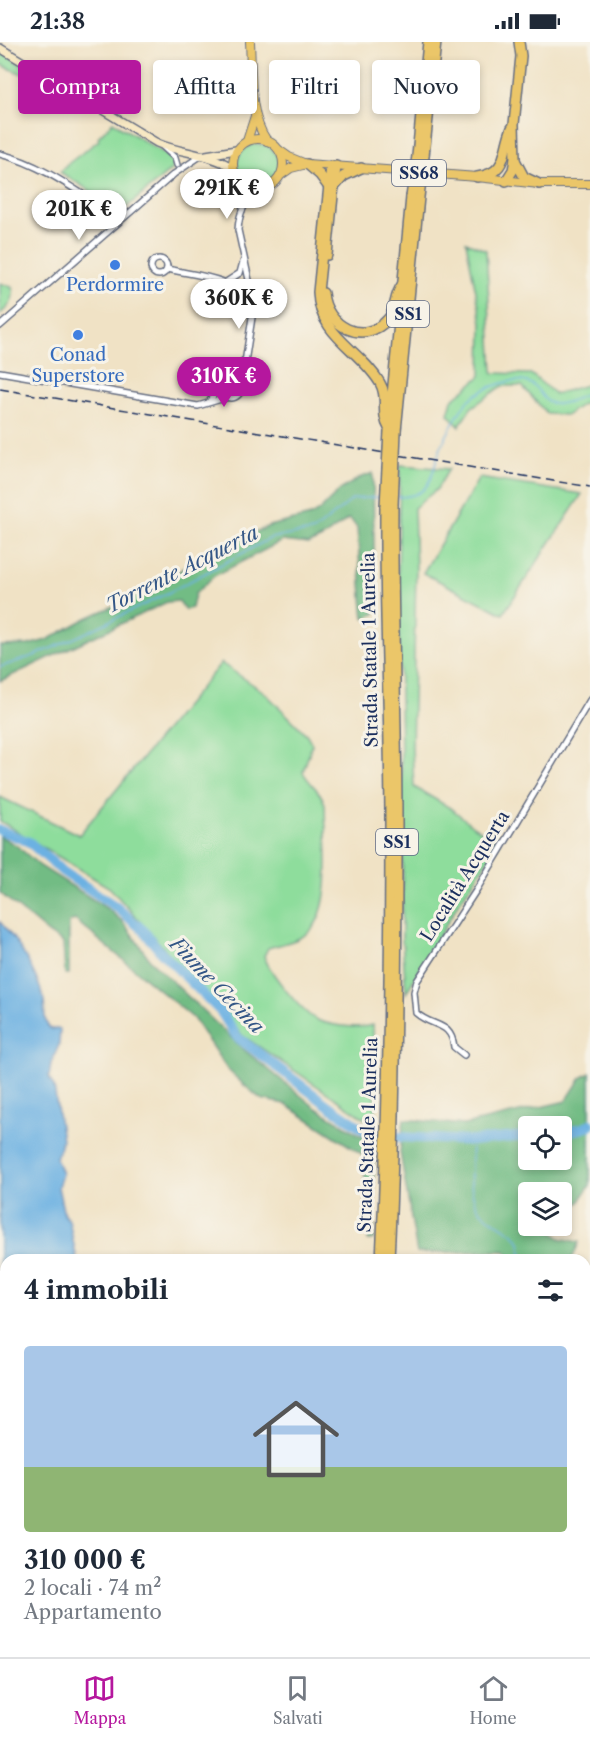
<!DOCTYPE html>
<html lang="it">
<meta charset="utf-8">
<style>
:root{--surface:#fff;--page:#f2f2f3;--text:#1f2937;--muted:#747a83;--line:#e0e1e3;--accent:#b5179e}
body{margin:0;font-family:"Libre Caslon Text",serif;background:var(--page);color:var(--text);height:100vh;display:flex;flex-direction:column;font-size:22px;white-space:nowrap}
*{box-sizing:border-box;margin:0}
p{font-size:20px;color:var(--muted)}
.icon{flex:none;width:33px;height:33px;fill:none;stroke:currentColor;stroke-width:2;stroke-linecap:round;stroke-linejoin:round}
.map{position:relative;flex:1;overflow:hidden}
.drawer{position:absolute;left:0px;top:1212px;width:591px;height:404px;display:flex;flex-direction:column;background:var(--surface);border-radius:18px 18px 0 0;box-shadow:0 3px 9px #0003}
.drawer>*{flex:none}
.hud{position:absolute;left:18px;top:18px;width:555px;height:54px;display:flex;gap:12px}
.buttons{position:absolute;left:518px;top:1074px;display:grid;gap:12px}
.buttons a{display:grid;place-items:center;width:54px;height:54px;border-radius:6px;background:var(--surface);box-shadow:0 3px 9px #0003;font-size:30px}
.price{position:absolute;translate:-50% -51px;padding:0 14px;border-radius:21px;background:#fff;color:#222;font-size:20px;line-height:39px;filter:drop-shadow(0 2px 3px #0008)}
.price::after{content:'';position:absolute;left:50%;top:36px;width:18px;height:14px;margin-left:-9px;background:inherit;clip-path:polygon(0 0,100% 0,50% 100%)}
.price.active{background:var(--accent);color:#fff}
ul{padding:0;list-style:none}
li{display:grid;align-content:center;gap:12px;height:318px;padding:0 24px}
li+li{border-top:2px solid var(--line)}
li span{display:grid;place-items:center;height:186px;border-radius:6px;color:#555}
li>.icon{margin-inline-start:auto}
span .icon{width:108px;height:108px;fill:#fffc;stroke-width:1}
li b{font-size:26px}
h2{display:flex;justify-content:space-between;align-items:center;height:72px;padding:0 24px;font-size:26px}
.chip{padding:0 21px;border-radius:6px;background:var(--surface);box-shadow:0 3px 9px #0003;font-size:21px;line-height:54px}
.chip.active{background:var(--accent);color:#fff}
.status{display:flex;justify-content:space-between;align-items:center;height:42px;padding:0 30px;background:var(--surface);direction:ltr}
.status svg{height:16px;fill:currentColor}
.tab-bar{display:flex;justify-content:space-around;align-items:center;height:84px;border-top:2px solid var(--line);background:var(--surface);font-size:16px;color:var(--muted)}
.tab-bar a{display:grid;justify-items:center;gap:3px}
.tab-bar .active{color:var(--accent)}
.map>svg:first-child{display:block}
.green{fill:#8edd9c;stroke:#54867d;stroke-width:1.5}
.forest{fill:#72bc84;stroke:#467671;stroke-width:1.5;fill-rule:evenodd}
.water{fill:#6cb1e2;stroke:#4470a0;stroke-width:1.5}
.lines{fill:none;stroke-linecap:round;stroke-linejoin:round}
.stream{stroke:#6cb1e2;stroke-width:1.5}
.river{stroke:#6cb1e2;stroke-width:10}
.street-casing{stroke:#666e82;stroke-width:8}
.secondary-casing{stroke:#666e82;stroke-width:10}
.primary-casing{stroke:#666e82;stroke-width:10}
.highway-casing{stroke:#666e82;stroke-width:12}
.street{stroke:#fff;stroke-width:5}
.secondary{stroke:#f7e8c3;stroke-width:7}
.primary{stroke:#ebc669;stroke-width:8}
.highway{stroke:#ebc669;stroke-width:9}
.rail{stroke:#1b2f5e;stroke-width:1.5;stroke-dasharray:9 4.5;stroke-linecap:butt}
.highway-bridge-casing{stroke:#666e82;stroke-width:12;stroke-linecap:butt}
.highway-bridge{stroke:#ebc669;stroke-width:9}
.shop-dot{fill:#3f7fe0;stroke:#f7f3e8;stroke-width:2}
.labels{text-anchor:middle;stroke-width:6;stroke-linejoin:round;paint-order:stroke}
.shield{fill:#f7f3e8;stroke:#5d6a87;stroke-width:1.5}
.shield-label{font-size:16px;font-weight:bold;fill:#1b2f5e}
.shop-label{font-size:18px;fill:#366cbe;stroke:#f7f3e8}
.street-label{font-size:18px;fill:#1b2f5e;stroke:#f7f3e8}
.water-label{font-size:20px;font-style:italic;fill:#335686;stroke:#f7f3e8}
</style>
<div class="status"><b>21:38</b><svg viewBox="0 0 49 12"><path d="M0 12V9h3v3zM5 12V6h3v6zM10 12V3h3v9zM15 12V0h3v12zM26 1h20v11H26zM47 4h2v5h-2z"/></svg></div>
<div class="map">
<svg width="590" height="1615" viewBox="0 0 590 1615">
<rect width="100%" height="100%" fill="#f7f3e8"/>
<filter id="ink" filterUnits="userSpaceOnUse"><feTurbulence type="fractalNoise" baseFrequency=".0167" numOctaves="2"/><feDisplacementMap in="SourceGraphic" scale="12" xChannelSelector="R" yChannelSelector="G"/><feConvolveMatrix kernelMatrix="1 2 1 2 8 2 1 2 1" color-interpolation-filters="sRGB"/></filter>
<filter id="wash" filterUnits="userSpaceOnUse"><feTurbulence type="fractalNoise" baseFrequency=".008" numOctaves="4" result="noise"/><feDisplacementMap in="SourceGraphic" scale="24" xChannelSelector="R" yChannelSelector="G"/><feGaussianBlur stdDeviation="1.35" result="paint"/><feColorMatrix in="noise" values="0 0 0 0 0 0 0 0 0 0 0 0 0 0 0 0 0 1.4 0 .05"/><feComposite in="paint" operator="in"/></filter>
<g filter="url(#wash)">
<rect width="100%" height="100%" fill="#f0e2c5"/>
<g class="green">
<path d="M0 9 60 46C45 51 39 37 26 33 17 30 9 27 0 22Z"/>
<polygon points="113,80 170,115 173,122 172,127 122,169 60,130 65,125 65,124 99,98 98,95"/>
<circle cx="258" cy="123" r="21"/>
<polygon points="466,200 486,208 493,331 531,332 555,352 590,342 590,363 582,362 567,373 547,372 522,344 502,344 471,366 459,384 448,372 452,358 481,334 482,280"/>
<path d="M0 241 12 245C16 256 9 265 0 272Z"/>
<polygon points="400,423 449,427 437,447 414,466 416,528 412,706 414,745 452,767 474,785 500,800 457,864 406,951 402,895 403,821 398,539"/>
<polygon points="479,436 582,452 503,572 423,531"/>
<path d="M221 621 264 650 307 693 312 702 303 730C309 742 322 749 325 763 325 796 335 864 310 889 300 899 281 902 268 906L264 914C270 931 301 970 317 978 331 984 358 987 373 983L376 1084 242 993 110 846 0 779V755L79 793Z"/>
</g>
<g class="forest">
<polygon points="373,431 375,572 364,576 363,567 357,486 352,479 348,477 322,496 309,502 282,499 214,534 195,552 192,566 185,568 179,559 167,560 0,639 0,604 28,603 47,598 85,577 147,549 210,510 269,484 311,474 319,469 340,448 359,436"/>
<polygon points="0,794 16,803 40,824 108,867 123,880 151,919 242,1006 316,1066 360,1093 374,1096 374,1197 368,1198 364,1116 362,1112 285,1062 261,1057 244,1043 227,1027 193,976 75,878 69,880 69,932 65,932 63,901 48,891 0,851"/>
<path d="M590 1031V1143L579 1161 561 1169V1150H528V1184H550V1188L560 1196 579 1200 573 1215 568 1218H514L505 1209 417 1211 400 1110 404 1077 464 1083 566 1059 581 1036ZM528 1084H561V1118H528Z"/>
</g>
<path class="water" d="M0 880C18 899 36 930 43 955 47 968 41 975 50 987H60L59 1003 51 1021 49 1035 54 1045 62 1098 56 1116 62 1132 58 1145 64 1173 69 1178 77 1218H6V1313H0Z"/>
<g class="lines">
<g class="stream">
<path d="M397 455C432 455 430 436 439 411 443 399 460 367 468 359 482 346 519 330 535 345 541 350 543 359 551 361 562 365 579 355 590 351"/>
<polyline points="0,625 36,613 77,595 166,552 271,496 314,489 353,457 381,455"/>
<path d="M472 1099C472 1119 467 1146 477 1164 487 1181 518 1187 521 1204 522 1208 521 1214 521 1218"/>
<polyline points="585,1348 590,1348"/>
<polyline points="585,1410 590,1411"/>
<polyline points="534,1615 534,1610"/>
</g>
<g class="river">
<polyline points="0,788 29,800 62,829 115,864 143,888 159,908 221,970 237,995 329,1064 368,1090 383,1094 472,1099 528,1094"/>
<polyline points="561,1091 584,1086 590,1082"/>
</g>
</g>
</g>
<g filter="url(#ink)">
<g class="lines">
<defs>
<g id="street">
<polyline points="162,104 175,116 177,123"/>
<path d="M0 112C45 123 82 153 121 177"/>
<polyline points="241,141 244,150 245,161"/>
<circle cx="159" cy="225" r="8"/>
<path d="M167 227C198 234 232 234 251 262"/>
<polyline points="226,240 240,231 243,220"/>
<polyline points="0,284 174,132 202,113"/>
<polyline points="0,330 198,364 228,355"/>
<polyline points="229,336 243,319"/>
<circle cx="231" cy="346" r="10"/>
<path d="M241 346 253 269 249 238 238 188C239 170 245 158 260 148"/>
<polyline points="209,360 221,343"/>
<path d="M464 1013 454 1005C451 979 433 986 416 971L414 950 417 939 477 847 590 658"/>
<polyline points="0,1350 6,1350"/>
<polyline points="585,1353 590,1353"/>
<polyline points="585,1456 590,1464"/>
<polyline points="344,1610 344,1615"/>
</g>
<g id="secondary">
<path d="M0 6 157 101C182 112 210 111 233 126"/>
<polyline points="206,113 236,108"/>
<polyline points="585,1432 590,1429"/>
</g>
<g id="primary">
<path d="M250 0C252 31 248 72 267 99"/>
<circle cx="258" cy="122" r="25"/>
<polyline points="247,99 255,74"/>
<polyline points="279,108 289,115 306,122"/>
<polyline points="281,133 291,126 307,122 477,135 539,142 590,142"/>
</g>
<g id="highway">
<polyline points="417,114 428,0"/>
<polyline points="424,114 436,0"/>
<polyline points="515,118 524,135 539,142"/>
<polyline points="307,122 320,133 328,144"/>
<path d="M331 124 318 250C319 294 360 307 380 341 389 356 380 371 389 386"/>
<path d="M477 135C509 131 502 109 512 86"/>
<polyline points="506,139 513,128 515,117 514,82 521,14 519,0"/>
<polyline points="335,144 344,134 361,126"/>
<polyline points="327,213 336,124"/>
<path d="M323 251C326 284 363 305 388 277 397 267 393 255 402 243"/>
<polyline points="389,385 411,155"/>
<polyline points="396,389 419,155"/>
<path d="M381 1218C388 1073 390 927 390 782 390 676 384 570 385 464"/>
<path d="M389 1218C396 1073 397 927 397 781 397 675 392 569 393 463"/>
<polyline points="465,1610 511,1611"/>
<polyline points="368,1615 368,1610"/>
<polyline points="376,1615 376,1610"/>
<polyline points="409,1615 428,1610"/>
</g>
</defs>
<use href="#street" class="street-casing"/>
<use href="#secondary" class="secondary-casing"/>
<use href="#primary" class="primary-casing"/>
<use href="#highway" class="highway-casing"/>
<use href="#street" class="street"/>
<use href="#secondary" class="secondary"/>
<use href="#primary" class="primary"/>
<use href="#highway" class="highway"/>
<polyline class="rail" points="0,347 590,445"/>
<defs>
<g id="highway-bridge">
<polyline points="411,155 417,114"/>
<polyline points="419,155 424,114"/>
<polyline points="393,463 396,389"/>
<polyline points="385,464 389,389"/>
</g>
</defs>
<use href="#highway-bridge" class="highway-bridge-casing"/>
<use href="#highway-bridge" class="highway-bridge"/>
</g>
</g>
<g class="shop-dot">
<circle cx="115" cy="223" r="6"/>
<circle cx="78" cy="293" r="6"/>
</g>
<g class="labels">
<g class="shield">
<rect x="392" y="118" width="54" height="26" rx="4.5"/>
<rect x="387" y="259" width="42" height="26" rx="4.5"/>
<rect x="376" y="787" width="42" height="26" rx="4.5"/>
</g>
<g class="shield-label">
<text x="419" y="137">SS68</text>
<text x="408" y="278">SS1</text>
<text x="397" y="806">SS1</text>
</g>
<g class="shop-label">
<text x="115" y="249">Perdormire</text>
<text x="78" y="319">Conad<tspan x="78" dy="21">Superstore</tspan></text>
</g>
<g class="street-label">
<text transform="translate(370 608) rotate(-91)" y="6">Strada Statale 1 Aurelia</text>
<text transform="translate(465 834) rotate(-58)" y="6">Località Acquerta</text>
<text transform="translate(368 1093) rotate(-88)" y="6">Strada Statale 1 Aurelia</text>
</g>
<g class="water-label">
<text transform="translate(182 527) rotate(-27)" y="7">Torrente Acquerta</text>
<text transform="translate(217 943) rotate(46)" y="7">Fiume Cecina</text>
</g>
</g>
</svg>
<div class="buttons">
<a><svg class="icon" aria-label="locate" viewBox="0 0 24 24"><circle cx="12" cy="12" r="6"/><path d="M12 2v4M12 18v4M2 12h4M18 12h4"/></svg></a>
<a><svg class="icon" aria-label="layers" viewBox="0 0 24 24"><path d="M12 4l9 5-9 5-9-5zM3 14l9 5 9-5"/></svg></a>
</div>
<b class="price" style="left:227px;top:178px">291K €</b>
<b class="price" style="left:79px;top:199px">201K €</b>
<b class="price" style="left:239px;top:288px">360K €</b>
<b class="price active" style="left:224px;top:366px">310K €</b>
<div class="hud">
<a class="chip active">Compra</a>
<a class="chip">Affitta</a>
<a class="chip">Filtri</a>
<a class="chip">Nuovo</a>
</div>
<section class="drawer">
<h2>4 immobili<svg class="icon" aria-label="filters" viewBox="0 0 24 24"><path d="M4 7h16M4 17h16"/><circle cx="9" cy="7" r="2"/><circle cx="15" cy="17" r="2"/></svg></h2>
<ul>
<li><span style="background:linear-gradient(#a9c7e8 65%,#8fb573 0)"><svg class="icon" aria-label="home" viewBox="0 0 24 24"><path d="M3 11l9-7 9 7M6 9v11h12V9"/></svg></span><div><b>310 000 €</b><p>2 locali · 74 m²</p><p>Appartamento</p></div></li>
</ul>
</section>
</div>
<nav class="tab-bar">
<a class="active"><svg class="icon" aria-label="map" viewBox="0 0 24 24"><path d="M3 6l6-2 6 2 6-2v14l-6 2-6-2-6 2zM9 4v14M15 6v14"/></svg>Mappa</a>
<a><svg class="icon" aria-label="saved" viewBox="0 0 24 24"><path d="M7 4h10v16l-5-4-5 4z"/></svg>Salvati</a>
<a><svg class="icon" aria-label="home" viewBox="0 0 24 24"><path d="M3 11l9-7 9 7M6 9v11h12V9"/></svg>Home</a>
</nav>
